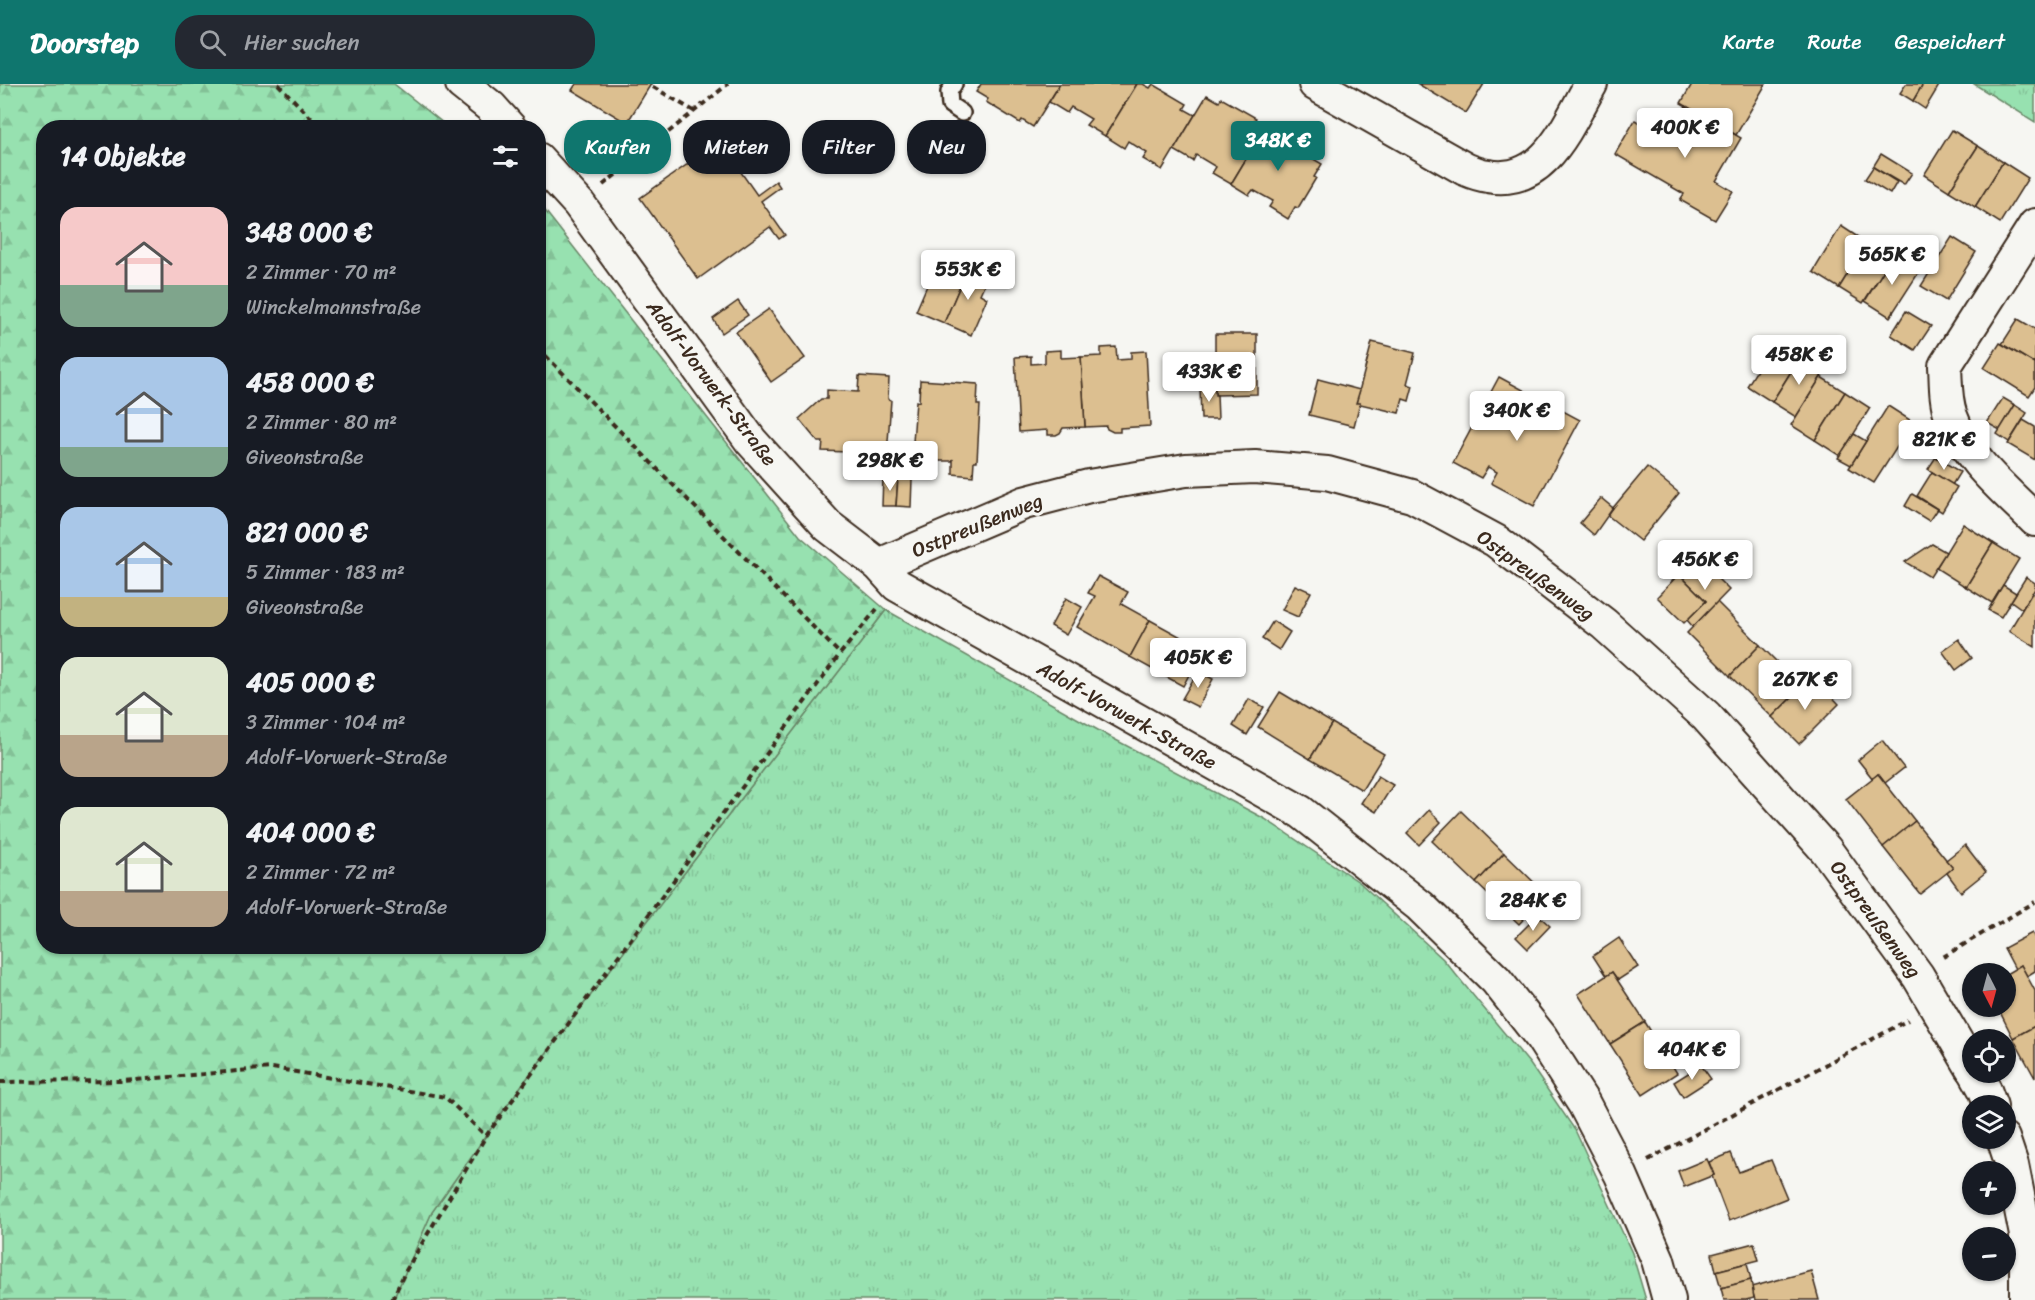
<!DOCTYPE html>
<html lang="de">
<meta charset="utf-8">
<style>
:root{--surface:#171b24;--page:#242831;--text:#f1f3f6;--muted:#9ea1a6;--accent:#0f766e}
body{margin:0;font-family:Sriracha,sans-serif;background:var(--page);color:var(--text);height:100vh;display:flex;flex-direction:column;font-size:22px;white-space:nowrap}
*{box-sizing:border-box;margin:0}
p{font-size:20px;color:var(--muted)}
.icon{flex:none;width:33px;height:33px;fill:none;stroke:currentColor;stroke-width:2;stroke-linecap:round;stroke-linejoin:round}
.map{position:relative;flex:1;overflow:hidden}
.sheet{position:absolute;left:36px;top:36px;width:510px;height:834px;display:flex;flex-direction:column;background:var(--surface);border-radius:24px;box-shadow:0 2px 4px #0004}
.sheet>*{flex:none}
.hud{position:absolute;left:564px;top:36px;width:570px;height:54px;display:flex;gap:12px}
.needle{width:39px;rotate:174deg}
.fabs{position:absolute;left:1962px;top:879px;display:grid;gap:12px}
.fabs a{display:grid;place-items:center;width:54px;height:54px;border-radius:50%;background:var(--surface);box-shadow:0 2px 4px #0004;font-size:30px}
.price{position:absolute;translate:-50% -51px;padding:0 14px;border-radius:6px;background:#fff;color:#222;font-size:20px;line-height:39px;filter:drop-shadow(0 2px 3px #0008)}
.price::after{content:'';position:absolute;left:50%;top:36px;width:18px;height:14px;margin-left:-9px;background:inherit;clip-path:polygon(0 0,100% 0,50% 100%)}
.price.selected{background:var(--accent);color:#fff}
ul{padding:0;list-style:none}
li{display:flex;align-items:center;gap:18px;height:150px;padding:0 24px}
li span{display:grid;place-items:center;flex:none;width:168px;height:120px;border-radius:18px;color:#555}
li>.icon{margin-inline-start:auto}
span .icon{width:72px;height:72px;fill:#fffc;stroke-width:1}
li b{font-size:26px}
h2{display:flex;justify-content:space-between;align-items:center;height:72px;padding:0 24px;font-size:26px}
.pill{padding:0 21px;border-radius:24px;background:var(--surface);box-shadow:0 2px 4px #0004;font-size:21px;line-height:54px}
.pill.selected{background:var(--accent);color:#fff}
header{display:flex;align-items:center;gap:36px;box-sizing:border-box;height:84px;padding:0 30px;background:var(--accent);color:#fff}
header strong{font-size:28px}
nav{display:flex;gap:33px;margin-inline-start:auto;font-size:21px}
.search{width:420px;height:54px;background:var(--page);display:flex;align-items:center;gap:15px;box-sizing:border-box;padding:0 21px;border-radius:24px;color:var(--muted);font-size:22px}
.map>svg:first-child{display:block}
.grass{fill:url(#grass-tufts);stroke:#698667;stroke-width:1.5}
.forest{fill:url(#forest-firs);stroke:#698667;stroke-width:1.5}
.building{fill:#dcbf90;stroke:#3b2a1e;stroke-width:1.5}
.lines{fill:none;stroke-linecap:round;stroke-linejoin:round}
.lane-casing{stroke:#3b2a1e;stroke-width:20}
.street-casing{stroke:#3b2a1e;stroke-width:36}
.path{stroke:#3b2a1e;stroke-width:4;stroke-dasharray:6 4.5;stroke-linecap:butt}
.lane{stroke:#f6f6f2;stroke-width:15}
.street{stroke:#f6f6f2;stroke-width:32}
.labels{text-anchor:middle;stroke-width:6;stroke-linejoin:round;paint-order:stroke}
.street-label{font-size:20px;fill:#3b2a1e;stroke:#f6f6f2}
</style>
<header>
<strong>Doorstep</strong>
<div class="search"><svg class="icon" aria-label="search" viewBox="0 0 24 24"><circle cx="10" cy="10" r="6"/><path d="M15 15l6 6"/></svg>Hier suchen</div>
<nav><a>Karte</a><a>Route</a><a>Gespeichert</a></nav>
</header>
<div class="map">
<svg width="2035" height="1216" viewBox="0 0 2035 1216">
<defs>
<pattern id="grass-tufts" width="24" height="20" patternUnits="userSpaceOnUse" patternTransform="scale(1.5)"><rect width="24" height="20" fill="#97e1b0"/><path d="M3 7l-1-3M5 7V3M7 7l1-3M15 17l-1-3M17 17v-4M19 17l1-3" fill="none" stroke="#83c197"/></pattern>
<pattern id="forest-firs" width="22" height="20" patternUnits="userSpaceOnUse" patternTransform="scale(1.5)"><rect width="22" height="20" fill="#97e1b0"/><path d="M5 1l3.5 6h-7zM16 11l3.5 6h-7z" fill="#83c197"/></pattern>
</defs>
<rect width="100%" height="100%" fill="#f6f6f2"/>
<filter id="ink" filterUnits="userSpaceOnUse"><feTurbulence type="fractalNoise" baseFrequency=".0167" numOctaves="2"/><feDisplacementMap in="SourceGraphic" scale="12" xChannelSelector="R" yChannelSelector="G"/><feConvolveMatrix kernelMatrix="1 2 1 2 8 2 1 2 1" color-interpolation-filters="sRGB"/></filter>
<g filter="url(#ink)">
<g class="grass">
<polygon points="1974,0 2035,0 2035,38"/>
<polygon points="886,526 1112,654 1265,735 1359,798 1443,875 1530,980 1575,1046 1632,1169 1646,1216 393,1216 432,1128 521,1002"/>
</g>
<polygon class="forest" points="0,0 394,0 448,43 44,44 44,862 538,862 539,119 800,452 886,526 521,1002 432,1128 393,1216 0,1216"/>
<g class="building">
<polygon points="576,0 651,0 627,39 572,6"/>
<polygon points="981,0 1060,0 1033,43 1022,36 1020,39 986,18 988,15 976,8"/>
<polygon points="1060,0 1137,0 1105,52 1086,41 1091,35 1071,23 1067,29 1049,18"/>
<polygon points="1137,0 1143,0 1150,4 1153,0 1187,20 1184,25 1195,31 1162,86 1143,75 1147,69 1128,57 1124,64 1105,52"/>
<polygon points="1418,0 1484,0 1466,29"/>
<polygon points="1692,0 1766,0 1736,51 1681,19"/>
<polygon points="1906,0 1923,0 1913,17 1900,9"/>
<polygon points="1923,0 1940,0 1925,25 1913,17"/>
<polygon points="1207,11 1219,18 1221,14 1256,34 1253,39 1264,45 1231,100 1212,89 1216,83 1196,71 1193,77 1174,66"/>
<polygon points="1686,22 1741,54 1716,97 1733,107 1715,136 1680,116 1684,110 1615,70 1635,36 1667,54"/>
<polygon points="1264,45 1275,52 1278,48 1312,69 1310,73 1322,80 1314,93 1316,94 1298,124 1295,123 1288,135 1269,123 1273,117 1253,106 1249,111 1231,100"/>
<polygon points="1952,46 1978,62 1949,107 1924,91"/>
<polygon points="719,58 734,78 753,64 758,70 738,84 757,111 776,97 780,103 761,117 785,151 779,155 770,143 698,195 640,114"/>
<polygon points="1978,62 2003,78 1975,123 1949,107"/>
<polygon points="1881,70 1912,89 1904,101 1873,83"/>
<polygon points="2003,78 2028,94 2000,139 1975,123"/>
<polygon points="1873,83 1897,98 1890,110 1865,95"/>
<polygon points="1841,142 1867,159 1839,204 1813,188"/>
<polygon points="1952,153 1976,168 1946,217 1921,202"/>
<polygon points="1867,159 1892,174 1863,219 1839,204"/>
<polygon points="1893,171 1919,188 1890,233 1865,217"/>
<polygon points="948,172 969,181 944,239 916,227 932,190 939,193"/>
<polygon points="969,181 989,190 980,210 987,214 971,251 944,239"/>
<polygon points="738,217 748,231 722,249 713,235"/>
<polygon points="769,225 805,274 771,298 736,248"/>
<polygon points="1906,227 1931,242 1915,266 1891,251"/>
<polygon points="2018,235 2035,245 2035,280 2002,260"/>
<polygon points="1215,250 1257,250 1257,310 1215,311"/>
<polygon points="1777,254 1802,270 1772,318 1747,302"/>
<polygon points="1372,258 1415,269 1407,300 1413,302 1409,317 1403,315 1399,329 1356,319"/>
<polygon points="2000,259 2035,280 2035,303 2029,312 1984,284"/>
<polygon points="1116,263 1117,276 1131,275 1131,268 1146,267 1150,342 1120,344 1120,348 1113,348 1107,345 1106,342 1085,343 1081,273 1101,272 1101,264"/>
<polygon points="1061,266 1061,274 1081,273 1085,343 1063,344 1060,349 1056,351 1048,351 1048,346 1019,348 1015,273 1031,272 1031,280 1045,279 1045,267"/>
<polygon points="1802,270 1826,285 1796,333 1772,318"/>
<polygon points="859,292 889,294 888,315 891,316 887,371 885,371 884,386 863,385 865,369 862,369 862,372 847,371 847,368 822,367 823,358 818,358 799,335 821,315 827,315 827,306 858,308"/>
<polygon points="1499,293 1527,308 1521,319 1531,325 1537,313 1580,336 1534,422 1491,399 1497,388 1488,383 1481,394 1453,379"/>
<polygon points="1821,293 1845,308 1815,356 1791,341"/>
<polygon points="1318,295 1360,306 1356,319 1360,319 1354,342 1309,331"/>
<polygon points="920,296 978,300 977,321 980,321 977,377 974,377 973,392 953,390 953,375 952,377 937,377 937,374 912,372 916,317 919,318"/>
<polygon points="1215,302 1215,311 1217,311 1218,335 1201,335 1200,303"/>
<polygon points="1845,308 1870,324 1840,372 1815,356"/>
<polygon points="2003,314 2015,321 2000,346 1987,339"/>
<polygon points="2015,321 2027,329 2009,358 1997,350"/>
<polygon points="1888,322 1913,338 1874,399 1849,384"/>
<polygon points="2023,336 2035,343 2035,376 2008,360"/>
<polygon points="1854,350 1866,357 1851,381 1838,374"/>
<polygon points="1936,373 1960,388 1952,401 1928,385"/>
<polygon points="1647,383 1679,409 1640,457 1607,431"/>
<polygon points="1932,388 1957,403 1942,428 1917,412"/>
<polygon points="883,393 898,394 896,422 882,422"/>
<polygon points="898,394 912,395 911,423 896,422"/>
<polygon points="1912,410 1937,425 1929,437 1905,422"/>
<polygon points="1601,414 1613,424 1594,451 1580,439"/>
<polygon points="1963,440 1993,459 1966,503 1936,484"/>
<polygon points="1993,459 2019,475 1992,519 1966,503"/>
<polygon points="1932,460 1946,468 1930,493 1905,478"/>
<polygon points="1701,478 1729,506 1693,543 1687,536 1706,517 1684,495"/>
<polygon points="1679,490 1706,517 1684,539 1657,513"/>
<polygon points="1098,492 1128,508 1121,520 1150,536 1130,573 1077,543 1095,512 1088,509"/>
<polygon points="2026,493 2035,499 2035,505 2022,525 2011,517"/>
<polygon points="1295,501 1311,508 1298,533 1282,526"/>
<polygon points="2003,501 2016,509 2001,533 1988,526"/>
<polygon points="2032,509 2035,511 2035,563 2009,547"/>
<polygon points="1066,514 1082,523 1066,551 1051,542"/>
<polygon points="1717,518 1760,561 1730,592 1687,549"/>
<polygon points="1150,536 1203,565 1183,602 1130,573"/>
<polygon points="1273,537 1290,548 1279,566 1262,555"/>
<polygon points="1959,555 1972,574 1956,586 1942,567"/>
<polygon points="1760,561 1802,603 1772,633 1730,592"/>
<polygon points="1198,587 1213,595 1198,623 1182,615"/>
<polygon points="1817,597 1839,620 1799,660 1772,633 1802,603 1809,604"/>
<polygon points="1280,608 1332,639 1310,675 1258,643"/>
<polygon points="1249,615 1264,623 1247,651 1233,642"/>
<polygon points="1332,639 1384,670 1362,706 1310,675"/>
<polygon points="1882,656 1904,684 1885,699 1878,690 1873,695 1858,676"/>
<polygon points="1878,690 1915,737 1883,763 1846,715"/>
<polygon points="1378,692 1393,701 1376,728 1361,719"/>
<polygon points="1429,726 1441,738 1419,761 1407,749"/>
<polygon points="1461,727 1504,769 1476,799 1432,757"/>
<polygon points="1915,737 1953,784 1920,810 1883,763"/>
<polygon points="1965,761 1986,788 1961,808 1947,789 1953,784 1946,776"/>
<polygon points="1504,769 1547,811 1519,840 1476,799"/>
<polygon points="1538,831 1550,842 1528,865 1516,853"/>
<polygon points="2032,849 2035,854 2035,887 2027,892 2021,881 2015,885 2004,864"/>
<polygon points="1619,854 1638,883 1618,896 1612,888 1606,892 1593,872"/>
<polygon points="2021,881 2035,907 2035,942 2013,954 1997,922 2006,922 2006,890"/>
<polygon points="1612,888 1645,938 1610,960 1578,910"/>
<polygon points="1645,938 1677,989 1643,1011 1610,960"/>
<polygon points="2035,942 2035,994 2013,954"/>
<polygon points="1701,981 1711,995 1683,1013 1674,998"/>
<polygon points="1731,1069 1739,1088 1771,1076 1787,1114 1729,1137 1712,1092 1714,1091 1709,1078"/>
<polygon points="1707,1075 1714,1091 1684,1103 1678,1087"/>
<polygon points="1754,1159 1759,1176 1716,1187 1712,1170"/>
<polygon points="1747,1179 1751,1196 1721,1204 1716,1187"/>
<polygon points="1811,1187 1819,1216 1755,1216 1751,1203"/>
<polygon points="1751,1196 1754,1214 1746,1216 1724,1216 1721,1204"/>
</g>
<g class="lines">
<defs>
<polyline id="lane" points="954,0 949,8 950,21 962,29"/>
<g id="street">
<polyline points="462,0 491,23 510,44"/>
<path d="M1315 0 1465 85C1472 88 1480 91 1488 92 1545 103 1568 40 1591 0"/>
<polyline points="538,75 579,120 751,357 828,442 879,481 897,501 1301,728 1420,822 1496,896 1541,953 1584,1020 1621,1091 1658,1176 1669,1216"/>
<path d="M2035 141 1945 282C1946 298 1945 316 1951 332 1966 375 2004 405 2035 436"/>
<polyline points="879,481 1024,419 1089,402 1186,386 1255,383 1327,389 1412,412 1496,457 1604,540 1706,632 1826,766 1918,892 1972,984"/>
<polyline points="1975,988 1985,1006 1991,1022"/>
<polyline points="2003,1054 2012,1081 2026,1151 2026,1216"/>
</g>
</defs>
<use href="#lane" class="lane-casing"/>
<use href="#street" class="street-casing"/>
<g class="path">
<polyline points="278,0 321,44"/>
<polyline points="653,3 694,27"/>
<polyline points="603,101 728,0"/>
<polyline points="538,264 840,570"/>
<polyline points="1943,873 2035,818"/>
<polyline points="0,998 124,997 272,984 445,1013 486,1052"/>
<polyline points="1648,1076 1908,936"/>
<polyline points="392,1216 405,1188 486,1052 840,570 877,525"/>
</g>
<use href="#lane" class="lane"/>
<use href="#street" class="street"/>
</g>
</g>
<g class="labels">
<g class="street-label">
<text transform="translate(712 299) rotate(53)" y="7">Adolf-Vorwerk-Straße</text>
<text transform="translate(977 441) rotate(-22)" y="7">Ostpreußenweg</text>
<text transform="translate(1536 491) rotate(36)" y="7">Ostpreußenweg</text>
<text transform="translate(1127 631) rotate(29)" y="7">Adolf-Vorwerk-Straße</text>
<text transform="translate(1876 835) rotate(54)" y="7">Ostpreußenweg</text>
</g>
</g>
</svg>
<div class="fabs">
<a><svg class="needle" viewBox="-14 -14 28 28"><path d="M0-13l5 13h-10z" fill="#e53935"/><path d="M0 13l5-13h-10z" fill="#9ea1a6"/></svg></a>
<a><svg class="icon" aria-label="locate" viewBox="0 0 24 24"><circle cx="12" cy="12" r="6"/><path d="M12 2v4M12 18v4M2 12h4M18 12h4"/></svg></a>
<a><svg class="icon" aria-label="layers" viewBox="0 0 24 24"><path d="M12 4l9 5-9 5-9-5zM3 14l9 5 9-5"/></svg></a>
<a>+</a>
<a>−</a>
</div>
<b class="price" style="left:1685px;top:75px">400K €</b>
<b class="price selected" style="left:1278px;top:88px">348K €</b>
<b class="price" style="left:1892px;top:202px">565K €</b>
<b class="price" style="left:968px;top:217px">553K €</b>
<b class="price" style="left:1799px;top:302px">458K €</b>
<b class="price" style="left:1209px;top:319px">433K €</b>
<b class="price" style="left:1517px;top:358px">340K €</b>
<b class="price" style="left:1944px;top:387px">821K €</b>
<b class="price" style="left:890px;top:408px">298K €</b>
<b class="price" style="left:1705px;top:507px">456K €</b>
<b class="price" style="left:1198px;top:605px">405K €</b>
<b class="price" style="left:1805px;top:627px">267K €</b>
<b class="price" style="left:1533px;top:848px">284K €</b>
<b class="price" style="left:1692px;top:997px">404K €</b>
<div class="hud">
<a class="pill selected">Kaufen</a>
<a class="pill">Mieten</a>
<a class="pill">Filter</a>
<a class="pill">Neu</a>
</div>
<section class="sheet">
<h2>14 Objekte<svg class="icon" aria-label="filters" viewBox="0 0 24 24"><path d="M4 7h16M4 17h16"/><circle cx="9" cy="7" r="2"/><circle cx="15" cy="17" r="2"/></svg></h2>
<ul>
<li><span style="background:linear-gradient(#f6c9c9 65%,#7fa58c 0)"><svg class="icon" aria-label="home" viewBox="0 0 24 24"><path d="M3 11l9-7 9 7M6 9v11h12V9"/></svg></span><div><b>348 000 €</b><p>2 Zimmer · 70 m²</p><p>Winckelmannstraße</p></div></li>
<li><span style="background:linear-gradient(#a9c7e8 75%,#7fa58c 0)"><svg class="icon" aria-label="home" viewBox="0 0 24 24"><path d="M3 11l9-7 9 7M6 9v11h12V9"/></svg></span><div><b>458 000 €</b><p>2 Zimmer · 80 m²</p><p>Giveonstraße</p></div></li>
<li><span style="background:linear-gradient(#a9c7e8 75%,#c2b280 0)"><svg class="icon" aria-label="home" viewBox="0 0 24 24"><path d="M3 11l9-7 9 7M6 9v11h12V9"/></svg></span><div><b>821 000 €</b><p>5 Zimmer · 183 m²</p><p>Giveonstraße</p></div></li>
<li><span style="background:linear-gradient(#dfe7d0 65%,#b9a48a 0)"><svg class="icon" aria-label="home" viewBox="0 0 24 24"><path d="M3 11l9-7 9 7M6 9v11h12V9"/></svg></span><div><b>405 000 €</b><p>3 Zimmer · 104 m²</p><p>Adolf-Vorwerk-Straße</p></div></li>
<li><span style="background:linear-gradient(#dfe7d0 70%,#b9a48a 0)"><svg class="icon" aria-label="home" viewBox="0 0 24 24"><path d="M3 11l9-7 9 7M6 9v11h12V9"/></svg></span><div><b>404 000 €</b><p>2 Zimmer · 72 m²</p><p>Adolf-Vorwerk-Straße</p></div></li>
</ul>
</section>
</div>
